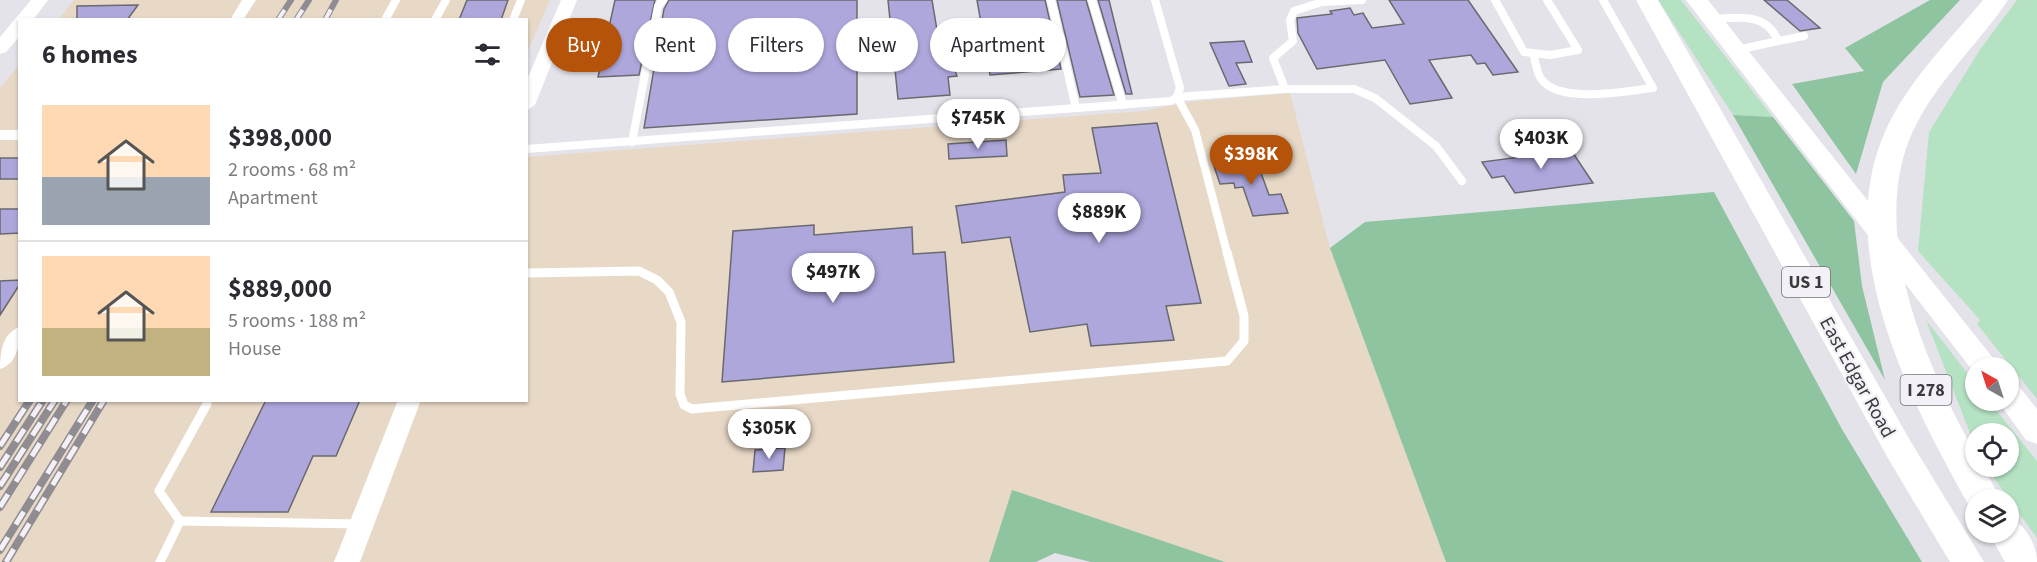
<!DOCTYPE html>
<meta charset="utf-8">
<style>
:root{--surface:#fff;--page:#f7f7f7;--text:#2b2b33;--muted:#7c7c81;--line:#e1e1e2;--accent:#b45309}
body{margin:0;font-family:"Source Sans 3",sans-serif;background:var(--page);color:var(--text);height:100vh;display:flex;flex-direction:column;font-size:22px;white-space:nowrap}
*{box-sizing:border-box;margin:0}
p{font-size:20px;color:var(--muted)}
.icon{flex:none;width:33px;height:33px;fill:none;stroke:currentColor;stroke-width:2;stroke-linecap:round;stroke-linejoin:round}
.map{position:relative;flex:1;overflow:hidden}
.drawer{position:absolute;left:18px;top:18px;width:510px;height:384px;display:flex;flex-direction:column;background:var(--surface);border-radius:0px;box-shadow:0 2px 4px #0004}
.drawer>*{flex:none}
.guide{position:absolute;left:546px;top:18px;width:570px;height:54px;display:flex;gap:12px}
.needle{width:39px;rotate:321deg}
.tools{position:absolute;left:1965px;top:357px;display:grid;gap:12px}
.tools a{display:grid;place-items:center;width:54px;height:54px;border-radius:50%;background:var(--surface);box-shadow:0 2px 4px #0004;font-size:30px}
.price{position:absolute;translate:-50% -51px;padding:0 14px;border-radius:21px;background:#fff;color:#222;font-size:20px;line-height:39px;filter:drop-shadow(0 2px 3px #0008)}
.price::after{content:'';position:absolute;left:50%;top:36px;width:18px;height:14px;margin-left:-9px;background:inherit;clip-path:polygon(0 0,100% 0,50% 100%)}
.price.selected{background:var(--accent);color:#fff}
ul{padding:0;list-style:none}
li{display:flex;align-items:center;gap:18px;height:150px;padding:0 24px}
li+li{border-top:2px solid var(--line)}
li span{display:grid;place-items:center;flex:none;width:168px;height:120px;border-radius:0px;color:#555}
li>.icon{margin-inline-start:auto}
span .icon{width:72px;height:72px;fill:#fffc;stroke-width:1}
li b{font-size:26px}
h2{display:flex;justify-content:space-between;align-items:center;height:72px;padding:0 24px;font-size:26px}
.chip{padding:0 21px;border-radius:27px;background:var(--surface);box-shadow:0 2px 4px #0004;font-size:21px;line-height:54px}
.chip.selected{background:var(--accent);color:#fff}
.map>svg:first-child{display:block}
.industrial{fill:#e8d8c6}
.green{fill:#b5e2c3}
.forest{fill:#8ec4a0}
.building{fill:#ada7dc;stroke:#69696f;stroke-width:1.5}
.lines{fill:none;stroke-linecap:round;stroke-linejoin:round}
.service-far1{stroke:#fff;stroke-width:8}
.service{stroke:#fff;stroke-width:9}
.minor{fill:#fff;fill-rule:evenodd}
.tertiary{fill:#fff;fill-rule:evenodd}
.trunk{fill:#fff;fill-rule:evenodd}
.motorway{fill:#fff;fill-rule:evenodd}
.rail-far1-casing{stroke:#8f8d92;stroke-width:6}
.rail-casing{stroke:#8f8d92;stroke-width:8}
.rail-far1{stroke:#f3f0f7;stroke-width:4;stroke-dasharray:12;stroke-linecap:butt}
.rail{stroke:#f3f0f7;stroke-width:5;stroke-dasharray:15;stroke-linecap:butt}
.labels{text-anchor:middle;stroke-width:4.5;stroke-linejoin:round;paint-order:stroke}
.shield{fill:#f3f0f7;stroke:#727175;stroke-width:1.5}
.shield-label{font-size:18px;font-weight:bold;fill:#3b3a3d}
.street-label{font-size:20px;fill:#3b3a3d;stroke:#f3f0f7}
</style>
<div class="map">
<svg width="2037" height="562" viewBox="0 0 2037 562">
<rect width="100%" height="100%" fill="#e5e3ea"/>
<g class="industrial">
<polygon points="74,0 550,0 527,53 526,20 58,20"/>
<polygon points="19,65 20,400 526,400 527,157 1144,111 1188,102 1290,93 1330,248 1446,562 1225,562 1012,491 989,562 0,562 0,88"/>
</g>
<g class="green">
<polygon points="1658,0 1681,0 1773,117 1733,115"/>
<polygon points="2017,0 2037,0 2037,399 1977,324 1980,320 1918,251 1929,132 1981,48"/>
<polygon points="1926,320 1975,383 1976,400 1989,401 2037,461 2037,538 1986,467 2008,466 2008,434 1976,434 1975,446"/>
</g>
<g class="forest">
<polygon points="1930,0 1960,0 1883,82 1856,174 1792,84 1864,71 1845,48"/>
<polygon points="1733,115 1773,117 1854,221 1862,286 1885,380"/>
<polygon points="1714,192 1843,431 1922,562 1446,562 1330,248 1365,222"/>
<polygon points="1012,490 1225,562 1091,562 1055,553 1036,562 989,562"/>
</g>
<g class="building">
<polygon points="467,0 508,0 501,20 459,20"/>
<polygon points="615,0 655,0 639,75 598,77"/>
<polygon points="669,0 857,0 857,114 644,128 664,9"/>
<polygon points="888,0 932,0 941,54 948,53 957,76 948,77 950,95 898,99"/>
<polygon points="977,0 1045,0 1061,69 990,75"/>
<polygon points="1057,0 1086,0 1114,95 1080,97"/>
<polygon points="1098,0 1109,0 1132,94 1126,94"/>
<polygon points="1389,0 1468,0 1518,72 1493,75 1485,63 1477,64 1471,55 1429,60 1452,98 1410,104 1385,60 1317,69 1298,33 1297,18 1332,14 1330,11 1350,8 1354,15 1363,13 1372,28 1404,24"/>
<polygon points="1764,0 1787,0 1820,28 1800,31"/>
<polygon points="138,5 127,20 77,20 77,6"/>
<polygon points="1244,41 1252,62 1236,63 1246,84 1229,86 1210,43"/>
<polygon points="1157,123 1201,303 1166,306 1174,340 1091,346 1087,324 1030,332 1010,237 962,243 956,206 1065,192 1063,175 1101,173 1092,128"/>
<polygon points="1006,140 1007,156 949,159 948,144"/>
<polygon points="1567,144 1593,183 1515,193 1504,176 1492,178 1482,162 1544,154 1541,148"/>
<rect x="0" y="158" width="20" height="21"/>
<polygon points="1256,159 1269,195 1281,194 1288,213 1253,216 1243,187 1235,188 1234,183 1220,184 1213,163"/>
<polygon points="0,209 20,209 20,233 0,234"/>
<polygon points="814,225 814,235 912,227 913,254 945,252 954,362 722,382 733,231"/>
<polygon points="20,280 20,284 0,315 0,281"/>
<polygon points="266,400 360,400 336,456 313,456 288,512 211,512"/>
<polygon points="785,448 783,470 753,472 755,450"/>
</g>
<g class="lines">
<g class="service-far1">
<polyline points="1051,0 1076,108"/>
<polyline points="1092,0 1123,105"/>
<polyline points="1495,0 1524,52 1550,55 1578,50 1547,0"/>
<path d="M1713 19C1739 17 1767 13 1778 41L1737 50"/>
<polyline points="385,20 396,0"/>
<polyline points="435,20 446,0"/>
<polyline points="513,20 521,0"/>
<polyline points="1778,41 1804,36"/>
<path d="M1533 53C1536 62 1536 73 1542 80 1561 104 1626 91 1653 88L1603 0"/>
<polyline points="1285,89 1354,89 1375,98 1436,146 1462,181"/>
<polyline points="632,142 658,6 663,0"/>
<polyline points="526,149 1171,101 1177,97 1180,88 1155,0"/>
<polyline points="1227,253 1195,130 1177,97 1285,89 1273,58 1293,41 1290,20 1294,11 1322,2 1362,0"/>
</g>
<g class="service">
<polyline points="526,273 639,271 657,280 669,292 681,322 680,394 684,405 692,409 1227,361 1244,341 1244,316 1227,252"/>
<polyline points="180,521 360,524"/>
<polyline points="160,562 180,521 159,491 207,404"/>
</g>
<g class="minor">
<polygon points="242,0 256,0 243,20 230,20"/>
<rect x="0" y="130" width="20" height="10"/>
<path d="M20 327C20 343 18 363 0 369 0 353 2 333 20 327Z"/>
</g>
<g class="tertiary">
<polygon points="31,0 48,0 33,20 20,20 20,36 6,52 0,54 0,37"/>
<polygon points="561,0 577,0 535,105 526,111 526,82"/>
<polygon points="398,400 421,400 360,562 334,562"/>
</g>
<g class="trunk">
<polygon points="1636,0 1658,0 1911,442 1984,562 1950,562 1889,460"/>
<polygon points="1686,0 1708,0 2001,368 1976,368 1976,375"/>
<polygon points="2008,382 2018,385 2037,409 2037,444 2026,440 1997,400 2008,400"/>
</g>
<g class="motorway">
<path d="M1983 0H2008C1980 42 1942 76 1918 121 1863 221 1924 364 1976 454V466H1983L2001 500H1976V512L1972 511C1914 408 1834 259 1882 139 1903 86 1947 43 1983 0Z"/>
<path d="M2008 517C2025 523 2037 545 2037 562H2005L1988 532H2008Z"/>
</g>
<defs>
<g id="rail-far1">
<polyline points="278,20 291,0"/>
<polyline points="296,20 309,0"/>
<polyline points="325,20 336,0"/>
</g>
<g id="rail">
<polyline points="0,446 30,400"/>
<polyline points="0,467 43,400"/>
<polyline points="0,486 55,400"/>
<polyline points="0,507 67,400"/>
<polyline points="0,550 93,400"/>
<polyline points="6,562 104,400"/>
</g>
</defs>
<use href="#rail-far1" class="rail-far1-casing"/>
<use href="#rail" class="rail-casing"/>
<use href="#rail-far1" class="rail-far1"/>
<use href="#rail" class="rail"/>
</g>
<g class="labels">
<g class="shield">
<rect x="1782" y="267" width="48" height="30" rx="4.5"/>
<rect x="1900.5" y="375" width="51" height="30" rx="4.5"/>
</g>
<g class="shield-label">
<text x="1806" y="288">US 1</text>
<text x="1926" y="396">I 278</text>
</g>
<g class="street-label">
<text transform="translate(1858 377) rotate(61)" y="7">East Edgar Road</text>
</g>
</g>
</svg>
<div class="tools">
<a><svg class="needle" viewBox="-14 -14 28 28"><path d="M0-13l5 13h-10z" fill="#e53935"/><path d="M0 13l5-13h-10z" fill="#7c7c81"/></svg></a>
<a><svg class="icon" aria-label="locate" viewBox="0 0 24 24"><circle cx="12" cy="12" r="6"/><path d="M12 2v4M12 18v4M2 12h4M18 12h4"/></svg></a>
<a><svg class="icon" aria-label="layers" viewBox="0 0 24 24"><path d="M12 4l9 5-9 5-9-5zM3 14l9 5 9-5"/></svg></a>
</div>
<b class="price" style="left:978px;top:150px">$745K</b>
<b class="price" style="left:1541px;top:170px">$403K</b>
<b class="price selected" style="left:1251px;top:186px">$398K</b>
<b class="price" style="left:1099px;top:244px">$889K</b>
<b class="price" style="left:833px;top:304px">$497K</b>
<b class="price" style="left:769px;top:460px">$305K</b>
<div class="guide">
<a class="chip selected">Buy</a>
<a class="chip">Rent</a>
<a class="chip">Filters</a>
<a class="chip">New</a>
<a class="chip">Apartment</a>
</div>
<section class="drawer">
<h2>6 homes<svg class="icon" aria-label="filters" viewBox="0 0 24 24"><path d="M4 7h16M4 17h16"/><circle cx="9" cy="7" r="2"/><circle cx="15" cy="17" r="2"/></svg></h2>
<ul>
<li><span style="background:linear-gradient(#ffd9b3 60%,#9aa5b1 0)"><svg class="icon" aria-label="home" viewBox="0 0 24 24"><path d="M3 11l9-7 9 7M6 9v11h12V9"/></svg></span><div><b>$398,000</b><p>2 rooms · 68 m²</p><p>Apartment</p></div></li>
<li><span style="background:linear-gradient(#ffd9b3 60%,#c2b280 0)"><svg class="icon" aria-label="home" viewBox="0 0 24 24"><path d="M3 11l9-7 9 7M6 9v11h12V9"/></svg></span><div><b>$889,000</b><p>5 rooms · 188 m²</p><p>House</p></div></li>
</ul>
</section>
</div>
